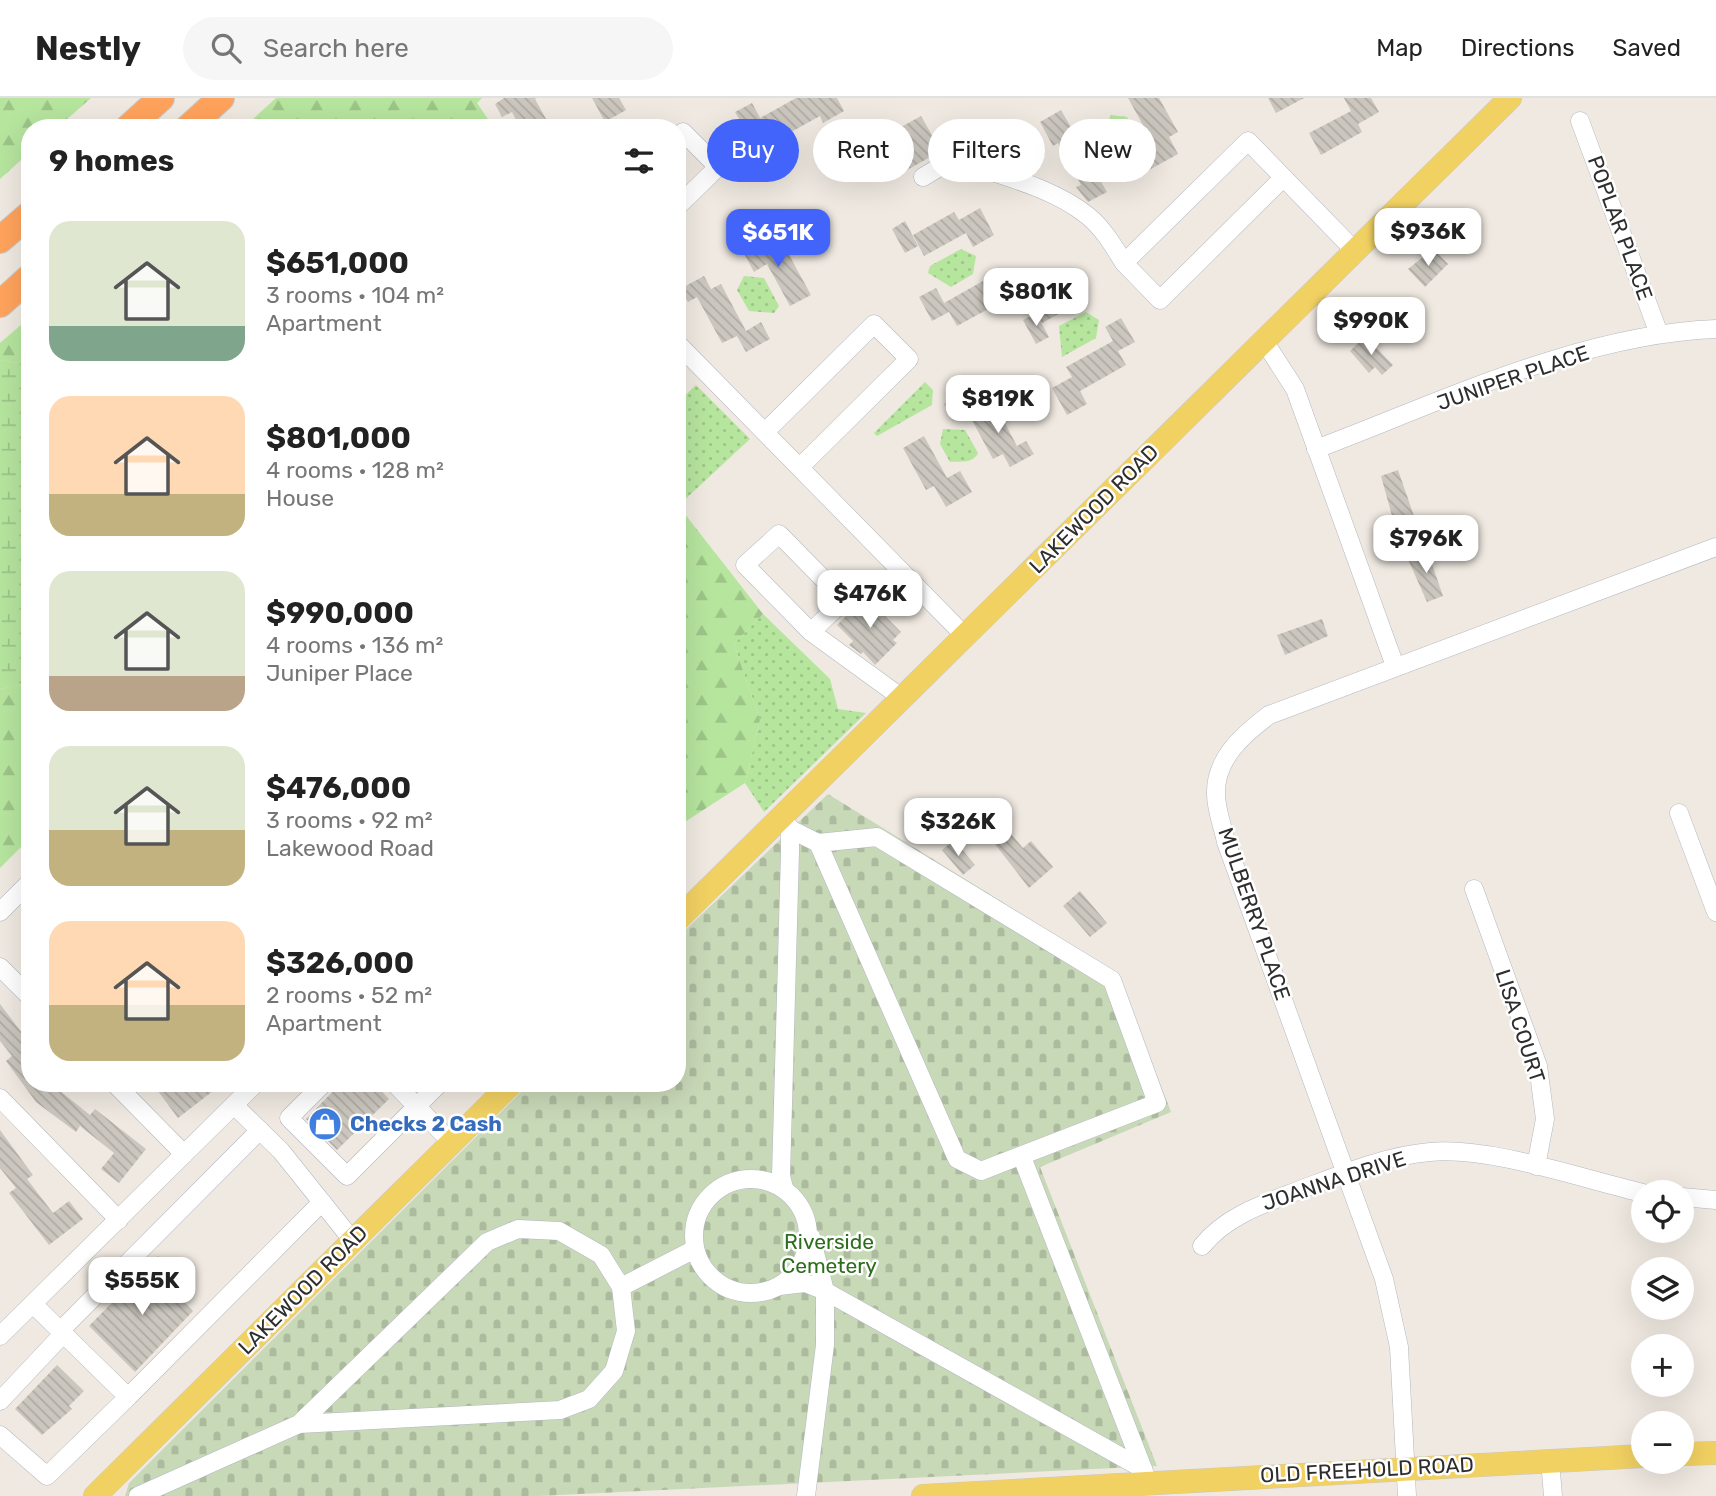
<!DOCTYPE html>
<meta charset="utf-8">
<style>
:root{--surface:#fff;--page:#f6f6f6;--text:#222;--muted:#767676;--line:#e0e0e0;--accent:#4264fb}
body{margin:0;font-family:Rubik,sans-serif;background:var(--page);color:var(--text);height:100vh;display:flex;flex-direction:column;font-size:26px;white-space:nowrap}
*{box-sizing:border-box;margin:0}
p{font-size:23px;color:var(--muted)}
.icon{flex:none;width:38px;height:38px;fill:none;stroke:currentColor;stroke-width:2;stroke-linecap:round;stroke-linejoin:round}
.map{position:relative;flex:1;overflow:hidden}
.sheet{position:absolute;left:21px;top:21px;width:665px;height:973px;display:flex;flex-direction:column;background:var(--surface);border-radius:28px;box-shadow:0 7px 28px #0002}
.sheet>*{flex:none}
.guide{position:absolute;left:707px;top:21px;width:665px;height:63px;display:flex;gap:14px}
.controls{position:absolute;left:1631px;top:1082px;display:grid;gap:14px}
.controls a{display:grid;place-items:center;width:63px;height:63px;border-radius:50%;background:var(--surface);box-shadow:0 7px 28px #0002;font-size:35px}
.price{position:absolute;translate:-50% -60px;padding:0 16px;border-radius:14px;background:#fff;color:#222;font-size:23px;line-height:46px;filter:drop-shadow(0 2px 4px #0008)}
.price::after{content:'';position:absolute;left:50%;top:42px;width:21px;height:16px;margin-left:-10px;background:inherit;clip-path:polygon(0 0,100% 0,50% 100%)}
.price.active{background:var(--accent);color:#fff}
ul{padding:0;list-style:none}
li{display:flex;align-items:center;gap:21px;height:175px;padding:0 28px}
li span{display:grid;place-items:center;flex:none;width:196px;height:140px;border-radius:21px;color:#555}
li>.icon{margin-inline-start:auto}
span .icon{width:84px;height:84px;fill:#fffc;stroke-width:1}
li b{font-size:30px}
h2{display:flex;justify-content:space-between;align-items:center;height:84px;padding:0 28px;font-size:30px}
.pill{padding:0 24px;border-radius:32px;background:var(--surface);box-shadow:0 7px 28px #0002;font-size:24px;line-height:63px}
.pill.active{background:var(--accent);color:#fff}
header{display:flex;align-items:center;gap:42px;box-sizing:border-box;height:98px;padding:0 35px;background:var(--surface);border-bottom:2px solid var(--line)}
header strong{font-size:33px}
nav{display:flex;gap:38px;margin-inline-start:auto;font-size:24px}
.search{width:490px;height:63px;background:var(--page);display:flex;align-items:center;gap:18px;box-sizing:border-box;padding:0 24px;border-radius:38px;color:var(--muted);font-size:26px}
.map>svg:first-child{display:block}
.grass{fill:url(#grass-dots)}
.forest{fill:url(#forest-firs)}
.wetland{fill:url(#wetland-marsh)}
.cemetery{fill:url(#cemetery-stones)}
.building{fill:url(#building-back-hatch)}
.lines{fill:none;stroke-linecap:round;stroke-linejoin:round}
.minor-casing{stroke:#b4b7c1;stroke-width:19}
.major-casing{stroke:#c9c9c9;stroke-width:24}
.highway-casing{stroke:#c9c9c9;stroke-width:28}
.minor{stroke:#fff;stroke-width:18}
.major{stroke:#f2d163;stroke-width:23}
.highway{stroke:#ffa35c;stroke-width:26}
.labels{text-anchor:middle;stroke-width:5;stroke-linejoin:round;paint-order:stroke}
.street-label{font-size:21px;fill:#2e2e2e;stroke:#fff}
.shop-label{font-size:21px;font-weight:bold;fill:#366cbe;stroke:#fff;text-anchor:start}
.park-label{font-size:21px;fill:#2c6e1b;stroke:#fff}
</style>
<header>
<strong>Nestly</strong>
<div class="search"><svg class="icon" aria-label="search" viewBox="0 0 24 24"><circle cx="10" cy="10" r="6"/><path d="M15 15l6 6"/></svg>Search here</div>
<nav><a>Map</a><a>Directions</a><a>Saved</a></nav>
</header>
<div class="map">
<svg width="1716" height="1398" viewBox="0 0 1716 1398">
<defs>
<pattern id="grass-dots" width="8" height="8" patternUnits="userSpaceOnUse" patternTransform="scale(1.75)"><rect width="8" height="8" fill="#b6e59e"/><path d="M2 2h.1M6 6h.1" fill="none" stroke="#9dc588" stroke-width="1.8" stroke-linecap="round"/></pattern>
<pattern id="forest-firs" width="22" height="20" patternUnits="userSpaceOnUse" patternTransform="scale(1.75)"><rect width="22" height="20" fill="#b6e59e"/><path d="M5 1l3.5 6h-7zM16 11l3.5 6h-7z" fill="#9dc588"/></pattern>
<pattern id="wetland-marsh" width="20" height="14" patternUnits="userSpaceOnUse" patternTransform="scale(1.75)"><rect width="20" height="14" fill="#b6e59e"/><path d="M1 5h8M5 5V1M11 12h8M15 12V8" fill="none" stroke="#9dc588"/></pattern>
<pattern id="cemetery-stones" width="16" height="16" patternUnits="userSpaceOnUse" patternTransform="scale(1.75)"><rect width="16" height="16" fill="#c8d9b8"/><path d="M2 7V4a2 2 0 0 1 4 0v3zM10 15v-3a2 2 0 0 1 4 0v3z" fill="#acbb9e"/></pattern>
<pattern id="building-back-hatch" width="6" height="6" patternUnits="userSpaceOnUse" patternTransform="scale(1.75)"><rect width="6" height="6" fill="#cbc7bf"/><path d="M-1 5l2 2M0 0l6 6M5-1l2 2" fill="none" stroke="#afaba4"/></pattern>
</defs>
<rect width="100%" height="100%" fill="#efe9e1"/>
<g class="grass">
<polygon points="1111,17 1127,19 1139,40 1125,65 1117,62 1102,37"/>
<polygon points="961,151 976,158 973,176 951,189 928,175 930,168"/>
<polygon points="744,178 764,180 779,208 774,215 749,213 737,192"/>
<polygon points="1086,214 1099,222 1096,240 1062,259 1059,228"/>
<polygon points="925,284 933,292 932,307 877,338 874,335"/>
<polygon points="696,287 750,341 679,407 677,305"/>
<path d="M943 331 965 332 978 355C973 366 960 363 950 364L940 346Z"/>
<polygon points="763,516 830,581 838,611 866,615 764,714 745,685 760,622 734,546"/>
</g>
<g class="forest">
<polygon points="0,0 91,0 57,30 30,30 30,54 0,81"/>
<polygon points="276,0 482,0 477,5 494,30 243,30"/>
<polygon points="30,219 30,267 0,262 0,245"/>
<polygon points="677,406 763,516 734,546 760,622 745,685 677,729"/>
<polygon points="30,585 30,740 0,770 0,591"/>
</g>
<polygon class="wetland" points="0,262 30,267 30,585 0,591"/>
<polygon class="cemetery" points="828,696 1117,875 1171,1014 1040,1069 1157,1368 539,1398 125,1398 129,1385 530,985 677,985 677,840"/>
<g class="building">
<polygon points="504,0 536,0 526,6 535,1 551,30 520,30 512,14 502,19 495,6"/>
<polygon points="592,0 619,0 626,12 605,24"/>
<polygon points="796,0 837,0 844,13 823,25 820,18 773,44 760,20"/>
<polygon points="1128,0 1159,0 1178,34 1169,39 1178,56 1149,72 1139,55 1154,47"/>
<polygon points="1268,0 1304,0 1276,15"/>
<polygon points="1344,0 1371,0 1379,14 1358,26 1362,34 1321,57 1309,35 1351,13"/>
<polygon points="752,5 765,29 749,38 735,14"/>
<polygon points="1061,12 1075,36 1079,34 1090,54 1097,50 1109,71 1097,77 1107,94 1088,104 1076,89 1081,87 1058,45 1053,48 1040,24"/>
<polygon points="921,18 941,53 891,81 883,65 854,81 843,61"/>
<polygon points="980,110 994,137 973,149 966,135 924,158 913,137 954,114 959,122"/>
<polygon points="905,123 918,148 905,155 892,131"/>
<polygon points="769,138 780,159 788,155 811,197 790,208 767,166 754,174 742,152"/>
<polygon points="1433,151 1448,166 1425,189 1408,171"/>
<polygon points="704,178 711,191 721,186 746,233 761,224 770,241 746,254 737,238 722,245 697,199 688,204 680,191"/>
<polygon points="990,179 1003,203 957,228 944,205"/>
<polygon points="1072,181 1084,202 1042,225 1030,204"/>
<polygon points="936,190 949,214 932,223 919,199"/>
<polygon points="1036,215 1049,239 1036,246 1023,222"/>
<polygon points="1121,220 1135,244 1118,253 1126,267 1080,293 1087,306 1067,317 1052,290 1072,279 1066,269 1113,243 1105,229"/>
<polygon points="1365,238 1393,267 1382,277 1375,269 1369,275 1350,253"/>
<polygon points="968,293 977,309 953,322 944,306"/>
<polygon points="992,301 1017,348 1026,343 1034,356 1010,369 1003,356 993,361 968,315"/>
<polygon points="924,338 947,380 960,373 972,394 946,409 934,388 926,392 903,350"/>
<polygon points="1398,372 1414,418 1394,425 1381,378"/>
<polygon points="1427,452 1443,498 1427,504 1407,459"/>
<polygon points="870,495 882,507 878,511 901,534 893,542 897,545 875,567 863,554 861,556 849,547 853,543 837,527"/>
<polygon points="1322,521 1328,538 1285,557 1277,537"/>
<polygon points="994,716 1023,750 1031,743 1053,769 1029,790 980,727"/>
<polygon points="954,742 975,767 963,777 942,752"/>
<polygon points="1080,793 1107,825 1090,839 1063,808"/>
<polygon points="0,906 29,944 23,949 30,957 30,985 50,985 90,1017 95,1011 146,1051 119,1085 101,1071 114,1055 80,1028 76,1034 36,1004 6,963 12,958 0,943"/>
<polygon points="152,985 207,985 213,993 178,1020"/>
<polygon points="341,985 374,985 389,1001 337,1052 306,1021"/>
<polygon points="0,1032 33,1077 27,1081 53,1115 69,1103 83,1121 49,1147 9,1095 16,1090 0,1070"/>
<polygon points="158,1158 170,1171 161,1180 193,1213 135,1274 89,1228"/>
<polygon points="57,1267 84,1293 69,1308 72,1311 42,1337 15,1311"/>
</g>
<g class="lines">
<defs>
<g id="minor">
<polyline points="1580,23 1659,236"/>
<polyline points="677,40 683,34 718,69 677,109"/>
<path d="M923 79 953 61C997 77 1051 88 1088 118 1103 130 1114 149 1124 165"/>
<polyline points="1283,80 1160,202 1124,165 1248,43 1355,153"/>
<polyline points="1264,243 1295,291 1395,568"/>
<polyline points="677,245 965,538"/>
<polyline points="765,334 874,226 909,261 800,369"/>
<path d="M1316 351C1441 304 1581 236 1716 231"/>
<polyline points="811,534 844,502 779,436 745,467 811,534 902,600"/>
<polyline points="1679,715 1716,814"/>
<polyline points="790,731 818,745 877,739 1112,882 1157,1005 981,1073 957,1061 818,745"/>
<polyline points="1474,791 1538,968 1545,1021 1536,1068"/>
<polyline points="0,814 30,784"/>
<polyline points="0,869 30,899"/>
<polyline points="114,985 184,1056"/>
<polyline points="324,985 289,1020 347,1078 440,985"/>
<polyline points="394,985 451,1044"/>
<polyline points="0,1000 119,1122"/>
<polyline points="234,1007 281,1053 353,1143"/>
<polyline points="1022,1059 1145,1376"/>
<circle cx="751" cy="1138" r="57"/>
<polyline points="784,1090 781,1078 790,754 790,731 786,724"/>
<polyline points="1682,1099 1716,1102"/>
<path d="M1202 1148C1226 1118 1263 1106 1297 1093 1340 1077 1384 1058 1430 1054 1489 1048 1583 1081 1643 1095"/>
<polyline points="779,1188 805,1185 825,1193 1143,1371"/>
<polyline points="621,1189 695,1151"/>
<polyline points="60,1233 260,1032"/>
<polyline points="0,1238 256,985"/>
<polyline points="128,1299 322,1104"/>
<polyline points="0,1303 63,1236"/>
<polyline points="0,1337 47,1378 128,1299 33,1206"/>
<polyline points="1550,1362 1553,1398"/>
<polyline points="138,1398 299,1326 487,1144 518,1131 559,1133 601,1157 621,1189 626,1233 614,1273 589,1301 560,1312 299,1326"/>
<polyline points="806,1398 825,1247 825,1193 811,1139"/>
<path d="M1407 1398 1399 1249 1384 1181 1226 744C1223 729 1216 712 1216 696 1215 660 1244 636 1269 617L1716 449"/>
</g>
<g id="major">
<polyline points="677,822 1510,0"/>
<polyline points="1682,1356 1716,1355"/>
<polyline points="95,1398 512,985"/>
<polyline points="923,1398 1643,1358"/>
</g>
<g id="highway">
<polyline points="128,30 161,0"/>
<polyline points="188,30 221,0"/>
<polyline points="0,142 30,116"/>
<polyline points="0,206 30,179"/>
</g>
</defs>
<use href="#minor" class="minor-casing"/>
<use href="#major" class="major-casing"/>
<use href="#highway" class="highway-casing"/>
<use href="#minor" class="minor"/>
<use href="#major" class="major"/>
<use href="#highway" class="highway"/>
</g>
<defs>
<symbol id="shop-disc" viewBox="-11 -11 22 22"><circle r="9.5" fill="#3f7fe0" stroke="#fff"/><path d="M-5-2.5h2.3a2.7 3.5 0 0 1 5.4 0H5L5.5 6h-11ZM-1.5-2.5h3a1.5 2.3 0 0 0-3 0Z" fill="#fff"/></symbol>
</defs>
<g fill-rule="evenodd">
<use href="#shop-disc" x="306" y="1007" width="38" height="38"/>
</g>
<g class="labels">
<g class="street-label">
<text transform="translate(1620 130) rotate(70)" y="7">POPLAR PLACE</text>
<text transform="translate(1513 280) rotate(-19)" y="7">JUNIPER PLACE</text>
<text transform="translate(1094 411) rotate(-45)" y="7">LAKEWOOD ROAD</text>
<text transform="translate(1254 816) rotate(71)" y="7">MULBERRY PLACE</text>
<text transform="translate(1520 928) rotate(72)" y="7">LISA COURT</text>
<text transform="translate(1334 1083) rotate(-18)" y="7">JOANNA DRIVE</text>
<text transform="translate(303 1192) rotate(-45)" y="7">LAKEWOOD ROAD</text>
<text transform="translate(1367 1372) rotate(-3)" y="7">OLD FREEHOLD ROAD</text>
</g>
<g class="shop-label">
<text x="350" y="1033">Checks 2 Cash</text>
</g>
<g class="park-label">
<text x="829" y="1151">Riverside<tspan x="829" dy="24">Cemetery</tspan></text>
</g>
</g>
</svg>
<div class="controls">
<a><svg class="icon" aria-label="locate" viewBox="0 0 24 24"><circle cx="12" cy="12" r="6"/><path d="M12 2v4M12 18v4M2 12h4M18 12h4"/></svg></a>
<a><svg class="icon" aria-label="layers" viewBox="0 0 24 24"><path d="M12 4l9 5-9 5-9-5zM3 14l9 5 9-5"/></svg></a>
<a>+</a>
<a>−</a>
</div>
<b class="price" style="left:1428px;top:170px">$936K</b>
<b class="price active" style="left:778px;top:171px">$651K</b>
<b class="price" style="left:1036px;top:230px">$801K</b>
<b class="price" style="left:1371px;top:259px">$990K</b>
<b class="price" style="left:998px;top:337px">$819K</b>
<b class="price" style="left:1426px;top:477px">$796K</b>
<b class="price" style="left:870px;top:532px">$476K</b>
<b class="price" style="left:958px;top:760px">$326K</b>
<b class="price" style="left:142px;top:1219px">$555K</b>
<div class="guide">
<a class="pill active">Buy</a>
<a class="pill">Rent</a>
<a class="pill">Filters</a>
<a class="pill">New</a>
</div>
<section class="sheet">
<h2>9 homes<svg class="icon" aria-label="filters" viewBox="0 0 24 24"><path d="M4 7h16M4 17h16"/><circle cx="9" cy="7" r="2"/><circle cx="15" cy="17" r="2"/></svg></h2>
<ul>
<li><span style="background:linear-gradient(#dfe7d0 75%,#7fa58c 0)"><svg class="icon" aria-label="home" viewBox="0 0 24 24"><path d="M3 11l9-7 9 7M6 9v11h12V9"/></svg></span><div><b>$651,000</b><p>3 rooms · 104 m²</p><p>Apartment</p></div></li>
<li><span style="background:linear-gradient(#ffd9b3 70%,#c2b280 0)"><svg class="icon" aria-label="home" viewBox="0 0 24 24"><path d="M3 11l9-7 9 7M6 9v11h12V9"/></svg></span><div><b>$801,000</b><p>4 rooms · 128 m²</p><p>House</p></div></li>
<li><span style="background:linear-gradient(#dfe7d0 75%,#b9a48a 0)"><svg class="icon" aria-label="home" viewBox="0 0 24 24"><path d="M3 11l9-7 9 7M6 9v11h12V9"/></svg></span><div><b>$990,000</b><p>4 rooms · 136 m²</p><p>Juniper Place</p></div></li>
<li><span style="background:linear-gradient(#dfe7d0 60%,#c2b280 0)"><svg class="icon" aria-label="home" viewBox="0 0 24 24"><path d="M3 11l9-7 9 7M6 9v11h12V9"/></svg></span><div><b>$476,000</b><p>3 rooms · 92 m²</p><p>Lakewood Road</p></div></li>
<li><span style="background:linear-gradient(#ffd9b3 60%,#c2b280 0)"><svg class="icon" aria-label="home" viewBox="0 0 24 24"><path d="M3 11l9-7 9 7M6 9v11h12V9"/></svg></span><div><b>$326,000</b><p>2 rooms · 52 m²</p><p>Apartment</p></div></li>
</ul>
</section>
</div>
